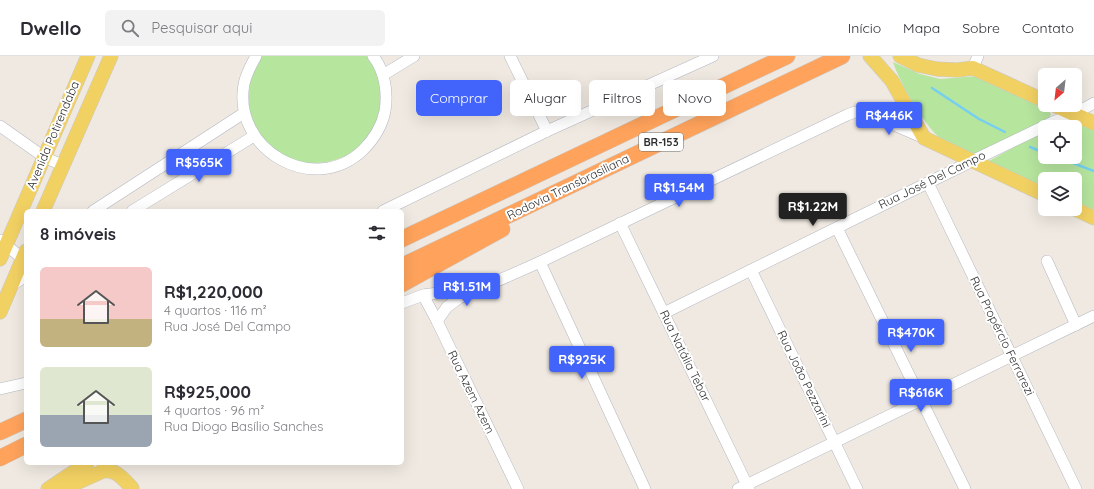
<!DOCTYPE html>
<html lang="pt">
<meta charset="utf-8">
<style>
:root{--surface:#fff;--page:#f2f2f3;--text:#2b2b33;--muted:#7c7c81;--line:#e1e1e2;--accent:#4264fb}
body{margin:0;font-family:Quicksand,sans-serif;background:var(--page);color:var(--text);height:100vh;display:flex;flex-direction:column;font-size:15px;white-space:nowrap}
*{box-sizing:border-box;margin:0}
p{font-size:13px;color:var(--muted)}
.icon{flex:none;width:22px;height:22px;fill:none;stroke:currentColor;stroke-width:2;stroke-linecap:round;stroke-linejoin:round}
.map{position:relative;flex:1;overflow:hidden}
.side{position:absolute;left:24px;top:153px;width:380px;height:256px;display:flex;flex-direction:column;background:var(--surface);border-radius:6px;box-shadow:0 4px 16px #0002}
.side>*{flex:none}
.guide{position:absolute;left:416px;top:24px;width:380px;height:36px;display:flex;gap:8px}
.needle{width:26px;rotate:208deg}
.tools{position:absolute;left:1038px;top:12px;display:grid;gap:8px}
.tools a{display:grid;place-items:center;width:44px;height:44px;border-radius:6px;background:var(--surface);box-shadow:0 4px 16px #0002;font-size:20px}
.price{position:absolute;translate:-50% -34px;padding:0 9px;border-radius:4px;background:var(--accent);color:#fff;font-size:13px;line-height:26px;filter:drop-shadow(0 1px 2px #0008)}
.price::after{content:'';position:absolute;left:50%;top:24px;width:12px;height:9px;margin-left:-6px;background:inherit;clip-path:polygon(0 0,100% 0,50% 100%)}
.price.current{background:#222;color:#fff}
ul{padding:0;list-style:none}
li{display:flex;align-items:center;gap:12px;height:100px;padding:0 16px}
li span{display:grid;place-items:center;flex:none;width:112px;height:80px;border-radius:6px;color:#555}
li>.icon{margin-inline-start:auto}
span .icon{width:48px;height:48px;fill:#fffc;stroke-width:1}
li b{font-size:17px}
h2{display:flex;justify-content:space-between;align-items:center;height:48px;padding:0 16px;font-size:17px}
.pill{padding:0 14px;border-radius:6px;background:var(--surface);box-shadow:0 4px 16px #0002;font-size:14px;line-height:36px}
.pill.current{background:var(--accent);color:#fff}
header{display:flex;align-items:center;gap:24px;box-sizing:border-box;height:56px;padding:0 20px;background:var(--surface);border-bottom:1px solid var(--line)}
header strong{font-size:19px}
nav{display:flex;gap:22px;margin-inline-start:auto;font-size:14px}
.search{width:280px;height:36px;background:var(--page);display:flex;align-items:center;gap:10px;box-sizing:border-box;padding:0 14px;border-radius:6px;color:var(--muted);font-size:15px}
.map>svg:first-child{display:block}
.green{fill:#b6e59e}
.lines{fill:none;stroke-linecap:round;stroke-linejoin:round}
.stream{stroke:#75cff0;stroke-width:2.5}
.minor-casing{stroke:#b4b7c1;stroke-width:12}
.major-casing{stroke:#c9c9c9;stroke-width:15}
.highway-casing{stroke:#c9c9c9;stroke-width:17}
.minor{stroke:#fff;stroke-width:11}
.major{stroke:#f2d163;stroke-width:14}
.highway{stroke:#ffa35c;stroke-width:16}
.labels{text-anchor:middle;stroke-width:4;stroke-linejoin:round;paint-order:stroke}
.shield{fill:#fff;stroke:#6d6d6d;stroke-width:1}
.shield-label{font-size:11px;font-weight:bold;fill:#2e2e2e}
.street-label{font-size:12px;fill:#2e2e2e;stroke:#fff}
</style>
<header>
<strong>Dwello</strong>
<div class="search"><svg class="icon" aria-label="search" viewBox="0 0 24 24"><circle cx="10" cy="10" r="6"/><path d="M15 15l6 6"/></svg>Pesquisar aqui</div>
<nav><a>Início</a><a>Mapa</a><a>Sobre</a><a>Contato</a></nav>
</header>
<div class="map">
<svg width="1094" height="433" viewBox="0 0 1094 433">
<rect width="100%" height="100%" fill="#efe9e1"/>
<g class="green">
<path d="M262 0H369C373 9 381 22 383 30 385 42 381 55 377 66 361 108 304 120 271 91 267 88 264 83 261 79 253 69 248 55 249 42 249 28 251 12 262 0Z"/>
<path d="M893 6 920 18 940 23 978 20 1045 51 1051 58 1048 64 973 99C963 94 947 89 940 82 924 69 899 25 893 6Z"/>
<polygon points="1064,64 1078,66 1094,73 1094,159 1075,150 1075,123 1045,123 1045,137 987,110 989,105 1045,74 1045,101 1075,101 1075,71 1051,71"/>
</g>
<g class="lines">
<g class="stream">
<polyline points="932,32 979,63 1005,76"/>
<polyline points="1030,91 1045,97"/>
<polyline points="1057,101 1094,115"/>
</g>
<defs>
<g id="minor">
<path d="M256 0C251 9 246 18 244 28 232 94 314 141 363 94 374 83 382 70 385 55 388 37 385 15 373 0"/>
<polyline points="510,0 547,75"/>
<polyline points="973,12 978,0"/>
<polyline points="383,19 414,0"/>
<polyline points="0,70 44,101 62,109"/>
<polyline points="928,127 1076,433"/>
<polyline points="93,155 244,57"/>
<polyline points="132,155 254,80"/>
<polyline points="383,155 547,75 713,0"/>
<polyline points="620,167 749,433"/>
<polyline points="837,172 965,433"/>
<polyline points="0,184 23,203"/>
<polyline points="1047,205 1076,269"/>
<polyline points="540,206 645,433"/>
<polyline points="751,214 857,433"/>
<polyline points="12,229 26,220"/>
<polyline points="423,239 437,265 518,433"/>
<polyline points="402,247 423,239 468,233"/>
<polyline points="664,257 972,105 1053,66 1074,58 1094,47"/>
<polyline points="437,265 447,251 459,242 540,206 847,59 855,56 864,56 924,82"/>
<polyline points="0,333 26,327"/>
<polyline points="738,433 1094,260"/>
</g>
<g id="major">
<polyline points="870,0 892,25 924,82 1045,139"/>
<polyline points="900,0 918,9 937,13 957,14 973,12 1045,45"/>
<polyline points="1054,49 1094,67"/>
<polyline points="1075,153 1094,162"/>
<polyline points="43,155 111,0"/>
<polyline points="0,203 88,0"/>
<polyline points="0,256 26,195"/>
<polyline points="48,433 87,407"/>
<path d="M63 433 103 415C117 413 123 423 132 432"/>
</g>
<g id="highway">
<polyline points="402,183 787,0"/>
<polyline points="402,210 842,0"/>
<polyline points="402,228 502,173"/>
<polyline points="0,376 26,364"/>
<polyline points="0,402 26,389"/>
</g>
</defs>
<use href="#minor" class="minor-casing"/>
<use href="#major" class="major-casing"/>
<use href="#highway" class="highway-casing"/>
<use href="#minor" class="minor"/>
<use href="#major" class="major"/>
<use href="#highway" class="highway"/>
</g>
<g class="labels">
<rect class="shield" x="639" y="77" width="44" height="18" rx="3"/>
<g class="shield-label">
<text x="661" y="90">BR-153</text>
</g>
<g class="street-label">
<text transform="translate(53 79) rotate(-67)" y="4">Avenida Potirendaba</text>
<text transform="translate(932 124) rotate(-26)" y="4">Rua José Del Campo</text>
<text transform="translate(568 131) rotate(-26)" y="4">Rodovia Transbrasiliana</text>
<text transform="translate(1002 280) rotate(64)" y="4">Rua Propércio Ferrarezi</text>
<text transform="translate(685 300) rotate(64)" y="4">Rua Natália Tebar</text>
<text transform="translate(804 323) rotate(64)" y="4">Rua João Pezzarini</text>
<text transform="translate(471 336) rotate(64)" y="4">Rua Azem Azem</text>
</g>
</g>
</svg>
<div class="tools">
<a><svg class="needle" viewBox="-14 -14 28 28"><path d="M0-13l5 13h-10z" fill="#e53935"/><path d="M0 13l5-13h-10z" fill="#7c7c81"/></svg></a>
<a><svg class="icon" aria-label="locate" viewBox="0 0 24 24"><circle cx="12" cy="12" r="6"/><path d="M12 2v4M12 18v4M2 12h4M18 12h4"/></svg></a>
<a><svg class="icon" aria-label="layers" viewBox="0 0 24 24"><path d="M12 4l9 5-9 5-9-5zM3 14l9 5 9-5"/></svg></a>
</div>
<b class="price" style="left:889px;top:80px">R$446K</b>
<b class="price" style="left:199px;top:127px">R$565K</b>
<b class="price" style="left:679px;top:152px">R$1.54M</b>
<b class="price current" style="left:813px;top:171px">R$1.22M</b>
<b class="price" style="left:467px;top:251px">R$1.51M</b>
<b class="price" style="left:911px;top:297px">R$470K</b>
<b class="price" style="left:582px;top:324px">R$925K</b>
<b class="price" style="left:921px;top:357px">R$616K</b>
<div class="guide">
<a class="pill current">Comprar</a>
<a class="pill">Alugar</a>
<a class="pill">Filtros</a>
<a class="pill">Novo</a>
</div>
<section class="side">
<h2>8 imóveis<svg class="icon" aria-label="filters" viewBox="0 0 24 24"><path d="M4 7h16M4 17h16"/><circle cx="9" cy="7" r="2"/><circle cx="15" cy="17" r="2"/></svg></h2>
<ul>
<li><span style="background:linear-gradient(#f6c9c9 65%,#c2b280 0)"><svg class="icon" aria-label="home" viewBox="0 0 24 24"><path d="M3 11l9-7 9 7M6 9v11h12V9"/></svg></span><div><b>R$1,220,000</b><p>4 quartos · 116 m²</p><p>Rua José Del Campo</p></div></li>
<li><span style="background:linear-gradient(#dfe7d0 60%,#9aa5b1 0)"><svg class="icon" aria-label="home" viewBox="0 0 24 24"><path d="M3 11l9-7 9 7M6 9v11h12V9"/></svg></span><div><b>R$925,000</b><p>4 quartos · 96 m²</p><p>Rua Diogo Basílio Sanches</p></div></li>
</ul>
</section>
</div>
